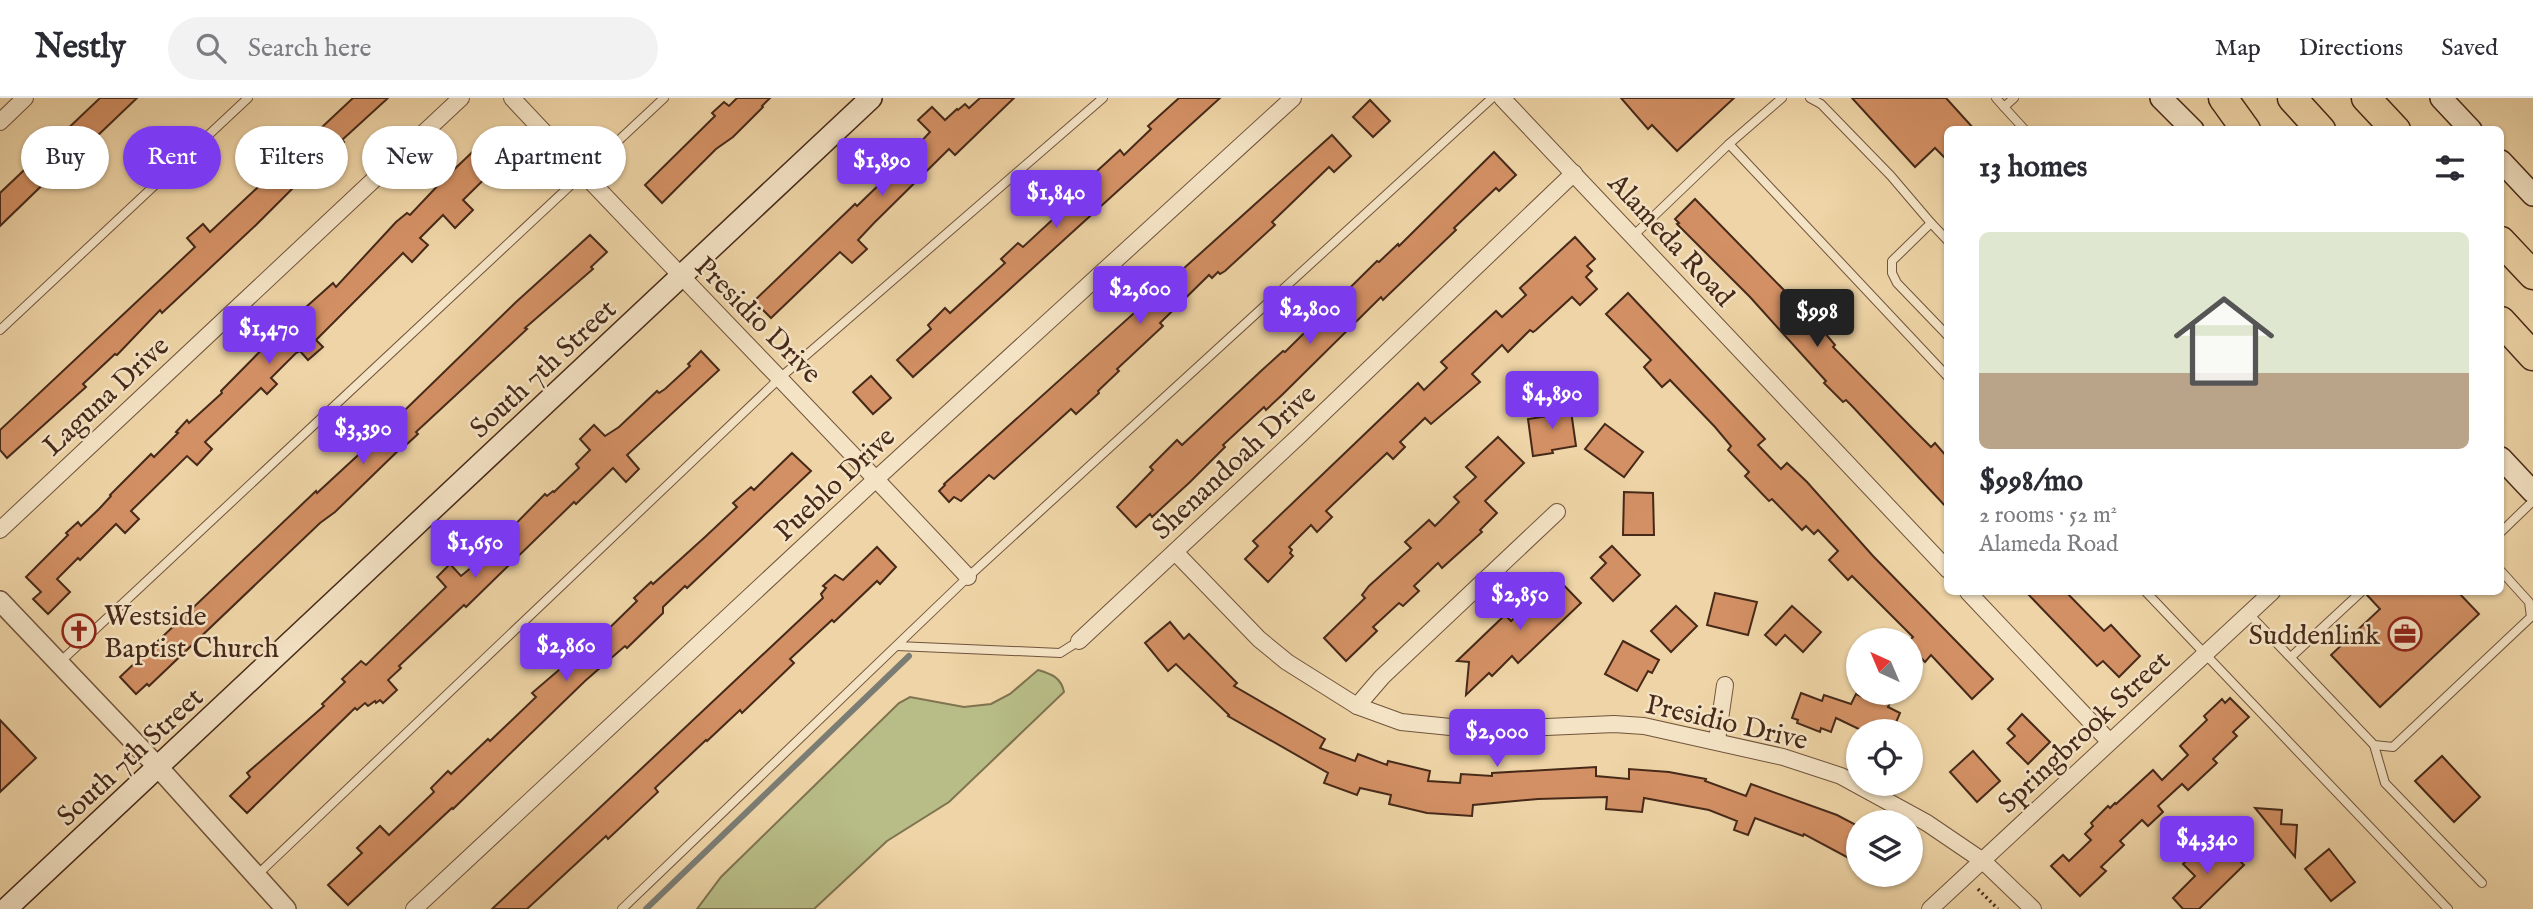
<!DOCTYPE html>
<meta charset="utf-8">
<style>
:root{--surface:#fff;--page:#f2f2f3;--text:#2b2b33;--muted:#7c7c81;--line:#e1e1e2;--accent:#7c3aed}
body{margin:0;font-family:"IM FELL English",serif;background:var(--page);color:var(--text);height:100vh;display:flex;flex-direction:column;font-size:26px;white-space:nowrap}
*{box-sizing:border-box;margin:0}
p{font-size:23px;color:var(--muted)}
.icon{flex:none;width:38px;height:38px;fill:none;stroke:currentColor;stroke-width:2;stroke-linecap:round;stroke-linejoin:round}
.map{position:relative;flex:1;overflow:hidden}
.side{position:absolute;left:1944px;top:28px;width:560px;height:469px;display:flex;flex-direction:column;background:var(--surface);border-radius:10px;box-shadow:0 2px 5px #0004}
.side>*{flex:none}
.banner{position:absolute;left:21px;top:28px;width:665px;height:63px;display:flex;gap:14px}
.needle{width:46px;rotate:316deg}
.controls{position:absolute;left:1846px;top:530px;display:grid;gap:14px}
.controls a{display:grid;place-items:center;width:77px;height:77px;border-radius:50%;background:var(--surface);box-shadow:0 2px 5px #0004;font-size:35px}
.price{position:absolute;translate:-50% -60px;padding:0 16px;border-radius:7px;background:var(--accent);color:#fff;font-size:23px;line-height:46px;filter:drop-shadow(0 2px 4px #0008)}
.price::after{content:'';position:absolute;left:50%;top:42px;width:21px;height:16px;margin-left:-10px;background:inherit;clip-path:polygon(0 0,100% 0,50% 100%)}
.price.active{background:#222;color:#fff}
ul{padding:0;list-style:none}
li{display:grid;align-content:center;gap:14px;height:371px;padding:0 35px}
li span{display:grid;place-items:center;height:217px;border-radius:10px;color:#555}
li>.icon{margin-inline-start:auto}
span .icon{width:126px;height:126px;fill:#fffc;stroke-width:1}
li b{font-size:30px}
h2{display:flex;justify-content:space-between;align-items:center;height:84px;padding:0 35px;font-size:30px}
.tag{padding:0 24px;border-radius:32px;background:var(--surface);box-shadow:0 2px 5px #0004;font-size:24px;line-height:63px}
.tag.active{background:var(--accent);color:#fff}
header{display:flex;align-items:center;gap:42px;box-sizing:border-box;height:98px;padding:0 35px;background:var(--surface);border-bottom:2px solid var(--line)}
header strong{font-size:33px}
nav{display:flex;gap:38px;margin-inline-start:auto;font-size:24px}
.search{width:490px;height:63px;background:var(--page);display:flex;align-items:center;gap:18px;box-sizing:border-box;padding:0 24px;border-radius:38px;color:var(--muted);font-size:26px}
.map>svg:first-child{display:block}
.green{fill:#b8bd87;stroke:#7f7350;stroke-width:2}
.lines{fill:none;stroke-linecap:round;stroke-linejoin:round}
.stream{stroke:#7b7d75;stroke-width:6}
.building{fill:#d39064;stroke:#462919;stroke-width:2}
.service-casing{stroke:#70543c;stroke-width:10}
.minor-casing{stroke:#70543c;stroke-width:18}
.tertiary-casing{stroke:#70543c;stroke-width:22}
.secondary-casing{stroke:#462919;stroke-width:24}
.motorway-casing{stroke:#462919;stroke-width:31}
.path{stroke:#462919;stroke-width:3.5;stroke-dasharray:2 3.5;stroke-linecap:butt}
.service{stroke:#f4e3c5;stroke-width:8}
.minor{stroke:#f4e3c5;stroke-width:16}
.tertiary{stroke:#f4e3c5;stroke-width:19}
.secondary{stroke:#f4e3c5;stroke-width:21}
.motorway{stroke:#eed4a6;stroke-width:28}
.labels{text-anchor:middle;stroke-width:5;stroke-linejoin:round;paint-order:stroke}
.street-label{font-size:28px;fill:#462919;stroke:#f4e3c5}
.poi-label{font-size:28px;fill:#462919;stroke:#f4e3c5;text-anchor:start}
</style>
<header>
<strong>Nestly</strong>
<div class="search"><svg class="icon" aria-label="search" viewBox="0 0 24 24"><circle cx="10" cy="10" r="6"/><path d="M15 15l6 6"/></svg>Search here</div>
<nav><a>Map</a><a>Directions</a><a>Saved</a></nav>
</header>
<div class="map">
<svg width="2533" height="811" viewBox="0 0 2533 811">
<rect width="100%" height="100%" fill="#eed4a6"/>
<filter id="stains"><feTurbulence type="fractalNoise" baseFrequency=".00286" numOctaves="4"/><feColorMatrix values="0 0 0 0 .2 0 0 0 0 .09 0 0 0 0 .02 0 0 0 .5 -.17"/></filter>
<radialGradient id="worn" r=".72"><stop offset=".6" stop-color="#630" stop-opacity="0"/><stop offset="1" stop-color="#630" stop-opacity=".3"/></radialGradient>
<path class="green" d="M1038 572C1051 576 1061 579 1064 594L949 704 887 743 814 811H697L721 779 899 605 910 599 964 609 991 606 1010 596Z"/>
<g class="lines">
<polyline class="stream" points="646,811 909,558"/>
</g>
<g class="building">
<polygon points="100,0 137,0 94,41 92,39 0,128 0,95"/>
<polygon points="353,0 388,0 342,42 344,44 316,67 256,127 162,215 160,212 117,257 115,256 83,286 86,289 7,360 0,352 0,332 195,149 187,140 203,126 210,134"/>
<polygon points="737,0 770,0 762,8 763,9 733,39 716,51 662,105 645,87 715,18 712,15 724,4 729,8"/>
<polygon points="980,0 1014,0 955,57 949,51 874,125 858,142 867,151 852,165 840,154 771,220 754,203 855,106 857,108 918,49 917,48 930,34 918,22 932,9 945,22 957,11 958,12 965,6 969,10"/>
<polygon points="1179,0 1220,0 913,279 897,262 931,231 928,227 945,210 950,215 1005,165 1001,161 1018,145 1023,149 1077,99 1073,95 1120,52 1124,57 1151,31 1148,28"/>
<polygon points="1621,0 1734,0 1677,53 1652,27 1648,31"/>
<polygon points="1852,0 1946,0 1975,32 1948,32 1948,63 1935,50 1915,69"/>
<polygon points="1370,2 1390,23 1373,39 1353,19"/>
<polygon points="496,36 513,53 463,102 473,112 455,130 443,117 420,140 428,147 412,164 403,155 316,242 323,249 308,262 300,253 296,255 271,280 277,286 267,296 261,290 205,344 212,351 197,367 187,358 131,413 139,421 125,435 116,426 80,462 78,460 57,481 70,494 48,516 33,501 41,494 26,479 68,437 66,435 78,424 81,428 99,411 111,398 110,397 151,356 154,359 178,335 176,334 187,322 189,325 222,295 221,293 287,226 333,185 336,189 396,124 407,115 410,117 444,81 482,45 484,47"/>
<polygon points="1332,37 1351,58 1334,74 1329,69 1272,124 1275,127 1225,173 1220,176 1218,174 1212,180 1209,177 1160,225 1163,228 1117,271 1119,273 1098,293 1099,295 1076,316 1071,311 994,381 989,377 961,403 954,399 949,404 939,393 945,387 944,386"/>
<polygon points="1494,54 1516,77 1499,93 1496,90 1454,130 1456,132 1383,202 1381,199 1283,296 1266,312 1264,309 1223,347 1225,349 1190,384 1152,419 1150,416 1136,429 1117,409 1153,372 1150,369 1177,342 1182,347 1261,273 1283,253 1285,254 1377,163 1379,164 1398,146 1399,148"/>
<polygon points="1695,101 1819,228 1835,247 1833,249 1913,331 1931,349 1935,345 1948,360 1948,411 1852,308 1846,302 1843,304 1824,285 1826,283 1750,199 1677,126 1679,125 1675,121"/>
<polygon points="590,137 607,154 591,169 593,171 525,230 527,231 511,246 416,334 418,336 406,347 405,346 335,414 320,425 149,588 147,586 136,596 120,579 316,393 317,395 369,347 515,205"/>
<polygon points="1575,139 1595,161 1587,168 1592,173 1586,179 1597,191 1580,207 1572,199 1536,232 1533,234 1530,232 1508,254 1502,247 1472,276 1480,284 1431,326 1425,320 1400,344 1405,349 1393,361 1387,355 1349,391 1326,413 1332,419 1317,434 1311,427 1289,449 1292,452 1290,455 1293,458 1268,484 1245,461 1258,448 1253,443 1418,285 1424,292 1447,270 1441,264 1496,213 1502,219 1526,197 1520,190"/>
<polygon points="1628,195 1765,341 1758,347 1781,371 1787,365 1807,384 1873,458 1993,581 1972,601 1931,557 1925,564 1911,550 1910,542 1913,539 1852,478 1848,482 1829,462 1838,453 1818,432 1814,436 1806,428 1802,432 1772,401 1769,403 1745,378 1749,374 1728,352 1731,348 1715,329 1670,282 1662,289 1644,269 1651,262 1606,216"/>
<polygon points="701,253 719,272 627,357 639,371 626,384 613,370 576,406 574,404 466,509 464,507 399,568 401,570 388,582 397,592 383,605 380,602 376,605 375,603 368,608 365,605 357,612 355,610 247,715 230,698 250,679 247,675 324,608 322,606 345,584 342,581 361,563 366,567 446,489 437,479 450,466 461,478 478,464 545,396 547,398 553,393 554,394 579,370 576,366 590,352 580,341 594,327 605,338 619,329 657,293 659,295 665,291 690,268 688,266"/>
<polygon points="871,278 891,300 873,316 853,294"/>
<polygon points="1570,306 1576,348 1552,352 1553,355 1533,358 1528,321 1549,318 1547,309"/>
<polygon points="1605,326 1643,354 1624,379 1585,351"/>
<polygon points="1498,339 1524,365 1485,403 1497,415 1480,432 1482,434 1442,470 1438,465 1414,488 1419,493 1403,508 1399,505 1373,529 1377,533 1346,563 1324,540 1365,500 1362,497 1369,488 1411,450 1405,444 1429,422 1435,428 1459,404 1454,399 1476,379 1466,369"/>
<polygon points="792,355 811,373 687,490 685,488 663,509 663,515 627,550 625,548 585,583 453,711 452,710 348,807 328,787 362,755 357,750 380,728 389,737 434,694 431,690 448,673 451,676 488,641 490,643 536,599 532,595 588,547 590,549 637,503 634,500 651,484 653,486 705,439 737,409 733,405 751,389 754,392"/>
<polygon points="1624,394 1653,395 1654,437 1623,437"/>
<polygon points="1612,448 1640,477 1613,503 1591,480 1606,465 1600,459"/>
<polygon points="877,449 896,469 880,486 877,483 834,524 832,522 790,561 794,565 742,615 740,612 707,643 706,642 655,690 658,694 608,741 606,738 527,811 492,811 823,500 821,496 826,490 823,488 835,477 843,482"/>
<polygon points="1552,475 1581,505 1518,565 1512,558 1492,578 1489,575 1466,597 1469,564 1457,563 1505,517 1511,523 1546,491 1540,486"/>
<polygon points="2026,494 2066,494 2104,533 2111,527 2140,558 2119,579 2103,563 2097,568"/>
<polygon points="2367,494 2458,494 2479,516 2380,609 2331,557 2380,511 2367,497"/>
<polygon points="1715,495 1757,504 1748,537 1707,527"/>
<polygon points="1676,508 1697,528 1671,554 1651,533"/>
<polygon points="1792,508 1821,534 1803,554 1785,537 1776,547 1765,537"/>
<polygon points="1170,524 1184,541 1189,536 1237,585 1234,588 1325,641 1320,650 1355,663 1358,656 1387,667 1388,663 1430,673 1428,683 1460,685 1461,676 1492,678 1492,675 1596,669 1596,678 1629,681 1629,671 1669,674 1706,681 1705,683 1746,698 1751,686 1837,717 1858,728 1858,765 1804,736 1803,738 1755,720 1748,737 1734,732 1737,723 1709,712 1644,700 1642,714 1606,711 1607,699 1538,701 1473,707 1472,718 1427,715 1389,706 1391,697 1360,690 1357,697 1324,685 1328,675 1228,618 1229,617 1176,566 1168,573 1145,545"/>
<polygon points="1623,543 1659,562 1652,575 1648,573 1637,593 1605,576"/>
<polygon points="1801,595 1822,603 1824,597 1851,606 1856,596 1872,603 1876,595 1878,595 1892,601 1888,609 1900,615 1892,634 1865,634 1836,620 1831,634 1821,630 1820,634 1797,625 1798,622 1792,620"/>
<polygon points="2230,600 2249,619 2233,634 2237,638 2213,661 2217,665 2188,692 2182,686 2158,708 2163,714 2148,728 2142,722 2120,743 2124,747 2101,769 2106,773 2080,798 2051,768 2063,757 2069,763 2091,742 2085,736 2093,728 2091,725 2108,708 2110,710 2115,705 2116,706 2153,672 2162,682 2188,657 2180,648 2207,622 2204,618 2222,601 2225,605"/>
<polygon points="2022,616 2050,644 2028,666 2007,645 2015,638 2008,631"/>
<polygon points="0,622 36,660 0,694"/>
<polygon points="1973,653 2000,683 1977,704 1950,674"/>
<polygon points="2442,658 2480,699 2454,724 2415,683"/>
<polygon points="2255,710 2282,712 2281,726 2297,727 2295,759"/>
<polygon points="2222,745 2244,767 2199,811 2183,811 2173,800 2195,778 2183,766 2199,750 2204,755 2208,750 2212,755"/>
<polygon points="2329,751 2355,784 2331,803 2305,771"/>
</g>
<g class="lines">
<defs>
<g id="service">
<polyline points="1810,0 1821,6 1891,78 1931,125 1892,163 1892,175 1897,185 1948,238"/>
<polyline points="1996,0 2004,9"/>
<polyline points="2014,0 2004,9 2025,32"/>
<polyline points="1729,46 1782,0"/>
<polyline points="1931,125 1948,143"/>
<polyline points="1633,138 1729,46 1948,279"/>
<polyline points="0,232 248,0"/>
<polyline points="2501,434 2533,403"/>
<polyline points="2146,494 2448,811"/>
<polyline points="2248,515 2374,647 2393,649 2531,519 2529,504 2501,473"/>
<polyline points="897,548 1060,555 1079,543"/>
<polyline points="2291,559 2361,494"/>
<polyline points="59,565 664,0"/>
<polyline points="2374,647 2385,685 2482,785"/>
<polyline points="256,778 781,279 1103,0"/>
<polyline points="622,811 968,479 1492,0"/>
</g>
<g id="minor">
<path d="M512 0C663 161 818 318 968 479"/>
<polyline points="1502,0 1948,472"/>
<polyline points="0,24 25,0"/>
<polyline points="0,432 461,0"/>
<polyline points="1175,454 1259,541 1287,564 1357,608 1401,624 1480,632 1614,626 1644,628 1783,659 1841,678 1927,725 1983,763 2033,811"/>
<polyline points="1968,494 2109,643"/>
<polyline points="1079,543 1300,337 1574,75"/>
<polyline points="1357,608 1382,579 1557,414"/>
<polyline points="1717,642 1725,587"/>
<polyline points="414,811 876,381 1293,0"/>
<polyline points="1930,811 2272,494"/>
</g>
<polyline id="tertiary" points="0,503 158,669 286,811"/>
<g id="secondary">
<polyline points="2161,0 2193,32"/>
<polyline points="2441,0 2471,32"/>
<polyline points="2501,63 2533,97"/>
<polyline points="2501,360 2533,394"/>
<polyline points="6,811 871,0"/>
</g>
<g id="motorway">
<polyline points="2223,0 2246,32"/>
<polyline points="2292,0 2321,32"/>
<polyline points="2366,0 2396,32"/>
<polyline points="2501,143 2533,177"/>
<polyline points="2501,223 2533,258"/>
</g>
</defs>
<use href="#service" class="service-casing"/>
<use href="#minor" class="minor-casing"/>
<use href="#tertiary" class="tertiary-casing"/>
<use href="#secondary" class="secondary-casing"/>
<use href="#motorway" class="motorway-casing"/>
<polyline class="path" points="1978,791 1998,811"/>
<use href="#service" class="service"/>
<use href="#minor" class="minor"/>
<use href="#tertiary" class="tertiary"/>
<use href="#secondary" class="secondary"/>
<use href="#motorway" class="motorway"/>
</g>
<defs>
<symbol id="church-ring" viewBox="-11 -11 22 22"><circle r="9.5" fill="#f4e3c5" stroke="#8f2418" stroke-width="1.5"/><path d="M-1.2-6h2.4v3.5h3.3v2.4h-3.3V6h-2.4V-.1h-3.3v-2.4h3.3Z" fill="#8f2418"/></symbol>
<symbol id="office-ring" viewBox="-11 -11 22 22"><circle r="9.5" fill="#f4e3c5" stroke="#8f2418" stroke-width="1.5"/><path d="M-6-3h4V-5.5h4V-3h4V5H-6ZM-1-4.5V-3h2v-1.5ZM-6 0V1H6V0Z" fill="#8f2418"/></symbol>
</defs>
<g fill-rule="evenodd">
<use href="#church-ring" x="60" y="514" width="38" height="38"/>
<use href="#office-ring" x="2386" y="517" width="38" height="38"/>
</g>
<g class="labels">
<g class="street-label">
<text transform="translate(1672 141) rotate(47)" y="10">Alameda Road</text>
<text transform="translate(759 221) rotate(45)" y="10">Presidio Drive</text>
<text transform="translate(542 270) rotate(-43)" y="10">South 7th Street</text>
<text transform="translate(105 297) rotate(-43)" y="10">Laguna Drive</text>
<text transform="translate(1233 363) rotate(-43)" y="10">Shenandoah Drive</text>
<text transform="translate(834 385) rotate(-43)" y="10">Pueblo Drive</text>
<text transform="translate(1727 623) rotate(13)" y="10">Presidio Drive</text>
<text transform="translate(2083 633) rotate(-43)" y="10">Springbrook Street</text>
<text transform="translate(129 658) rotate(-43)" y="10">South 7th Street</text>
</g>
<g class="poi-label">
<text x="104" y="527">Westside<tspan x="104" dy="32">Baptist Church</tspan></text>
<text x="2380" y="546" text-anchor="end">Suddenlink</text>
</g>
</g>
<rect width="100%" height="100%" filter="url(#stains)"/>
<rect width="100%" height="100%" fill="url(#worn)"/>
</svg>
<div class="controls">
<a><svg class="needle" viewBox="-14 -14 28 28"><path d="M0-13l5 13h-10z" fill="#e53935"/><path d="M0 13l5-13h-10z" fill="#7c7c81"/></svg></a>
<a><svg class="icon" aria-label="locate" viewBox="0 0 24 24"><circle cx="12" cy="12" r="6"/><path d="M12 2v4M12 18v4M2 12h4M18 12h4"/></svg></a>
<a><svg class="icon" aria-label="layers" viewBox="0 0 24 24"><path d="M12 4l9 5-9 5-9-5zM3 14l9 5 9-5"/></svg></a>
</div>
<b class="price" style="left:882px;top:100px">$1,890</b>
<b class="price" style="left:1056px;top:132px">$1,840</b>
<b class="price" style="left:1140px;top:228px">$2,600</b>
<b class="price" style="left:1310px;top:248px">$2,800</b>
<b class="price active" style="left:1817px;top:251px">$998</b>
<b class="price" style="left:269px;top:268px">$1,470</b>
<b class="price" style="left:1552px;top:333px">$4,890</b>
<b class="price" style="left:363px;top:368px">$3,390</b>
<b class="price" style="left:475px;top:482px">$1,650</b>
<b class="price" style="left:1520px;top:534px">$2,850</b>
<b class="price" style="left:566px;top:585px">$2,860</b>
<b class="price" style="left:1497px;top:671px">$2,000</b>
<b class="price" style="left:2207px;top:778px">$4,340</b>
<div class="banner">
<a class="tag">Buy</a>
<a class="tag active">Rent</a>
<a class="tag">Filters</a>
<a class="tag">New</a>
<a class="tag">Apartment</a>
</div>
<section class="side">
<h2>13 homes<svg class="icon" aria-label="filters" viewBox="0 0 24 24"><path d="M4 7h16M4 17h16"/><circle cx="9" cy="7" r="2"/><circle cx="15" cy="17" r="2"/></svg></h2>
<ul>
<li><span style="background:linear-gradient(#dfe7d0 65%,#b9a48a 0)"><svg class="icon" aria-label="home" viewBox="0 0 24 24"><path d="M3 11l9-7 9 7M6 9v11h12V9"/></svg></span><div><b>$998/mo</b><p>2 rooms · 52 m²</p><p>Alameda Road</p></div></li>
</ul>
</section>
</div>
